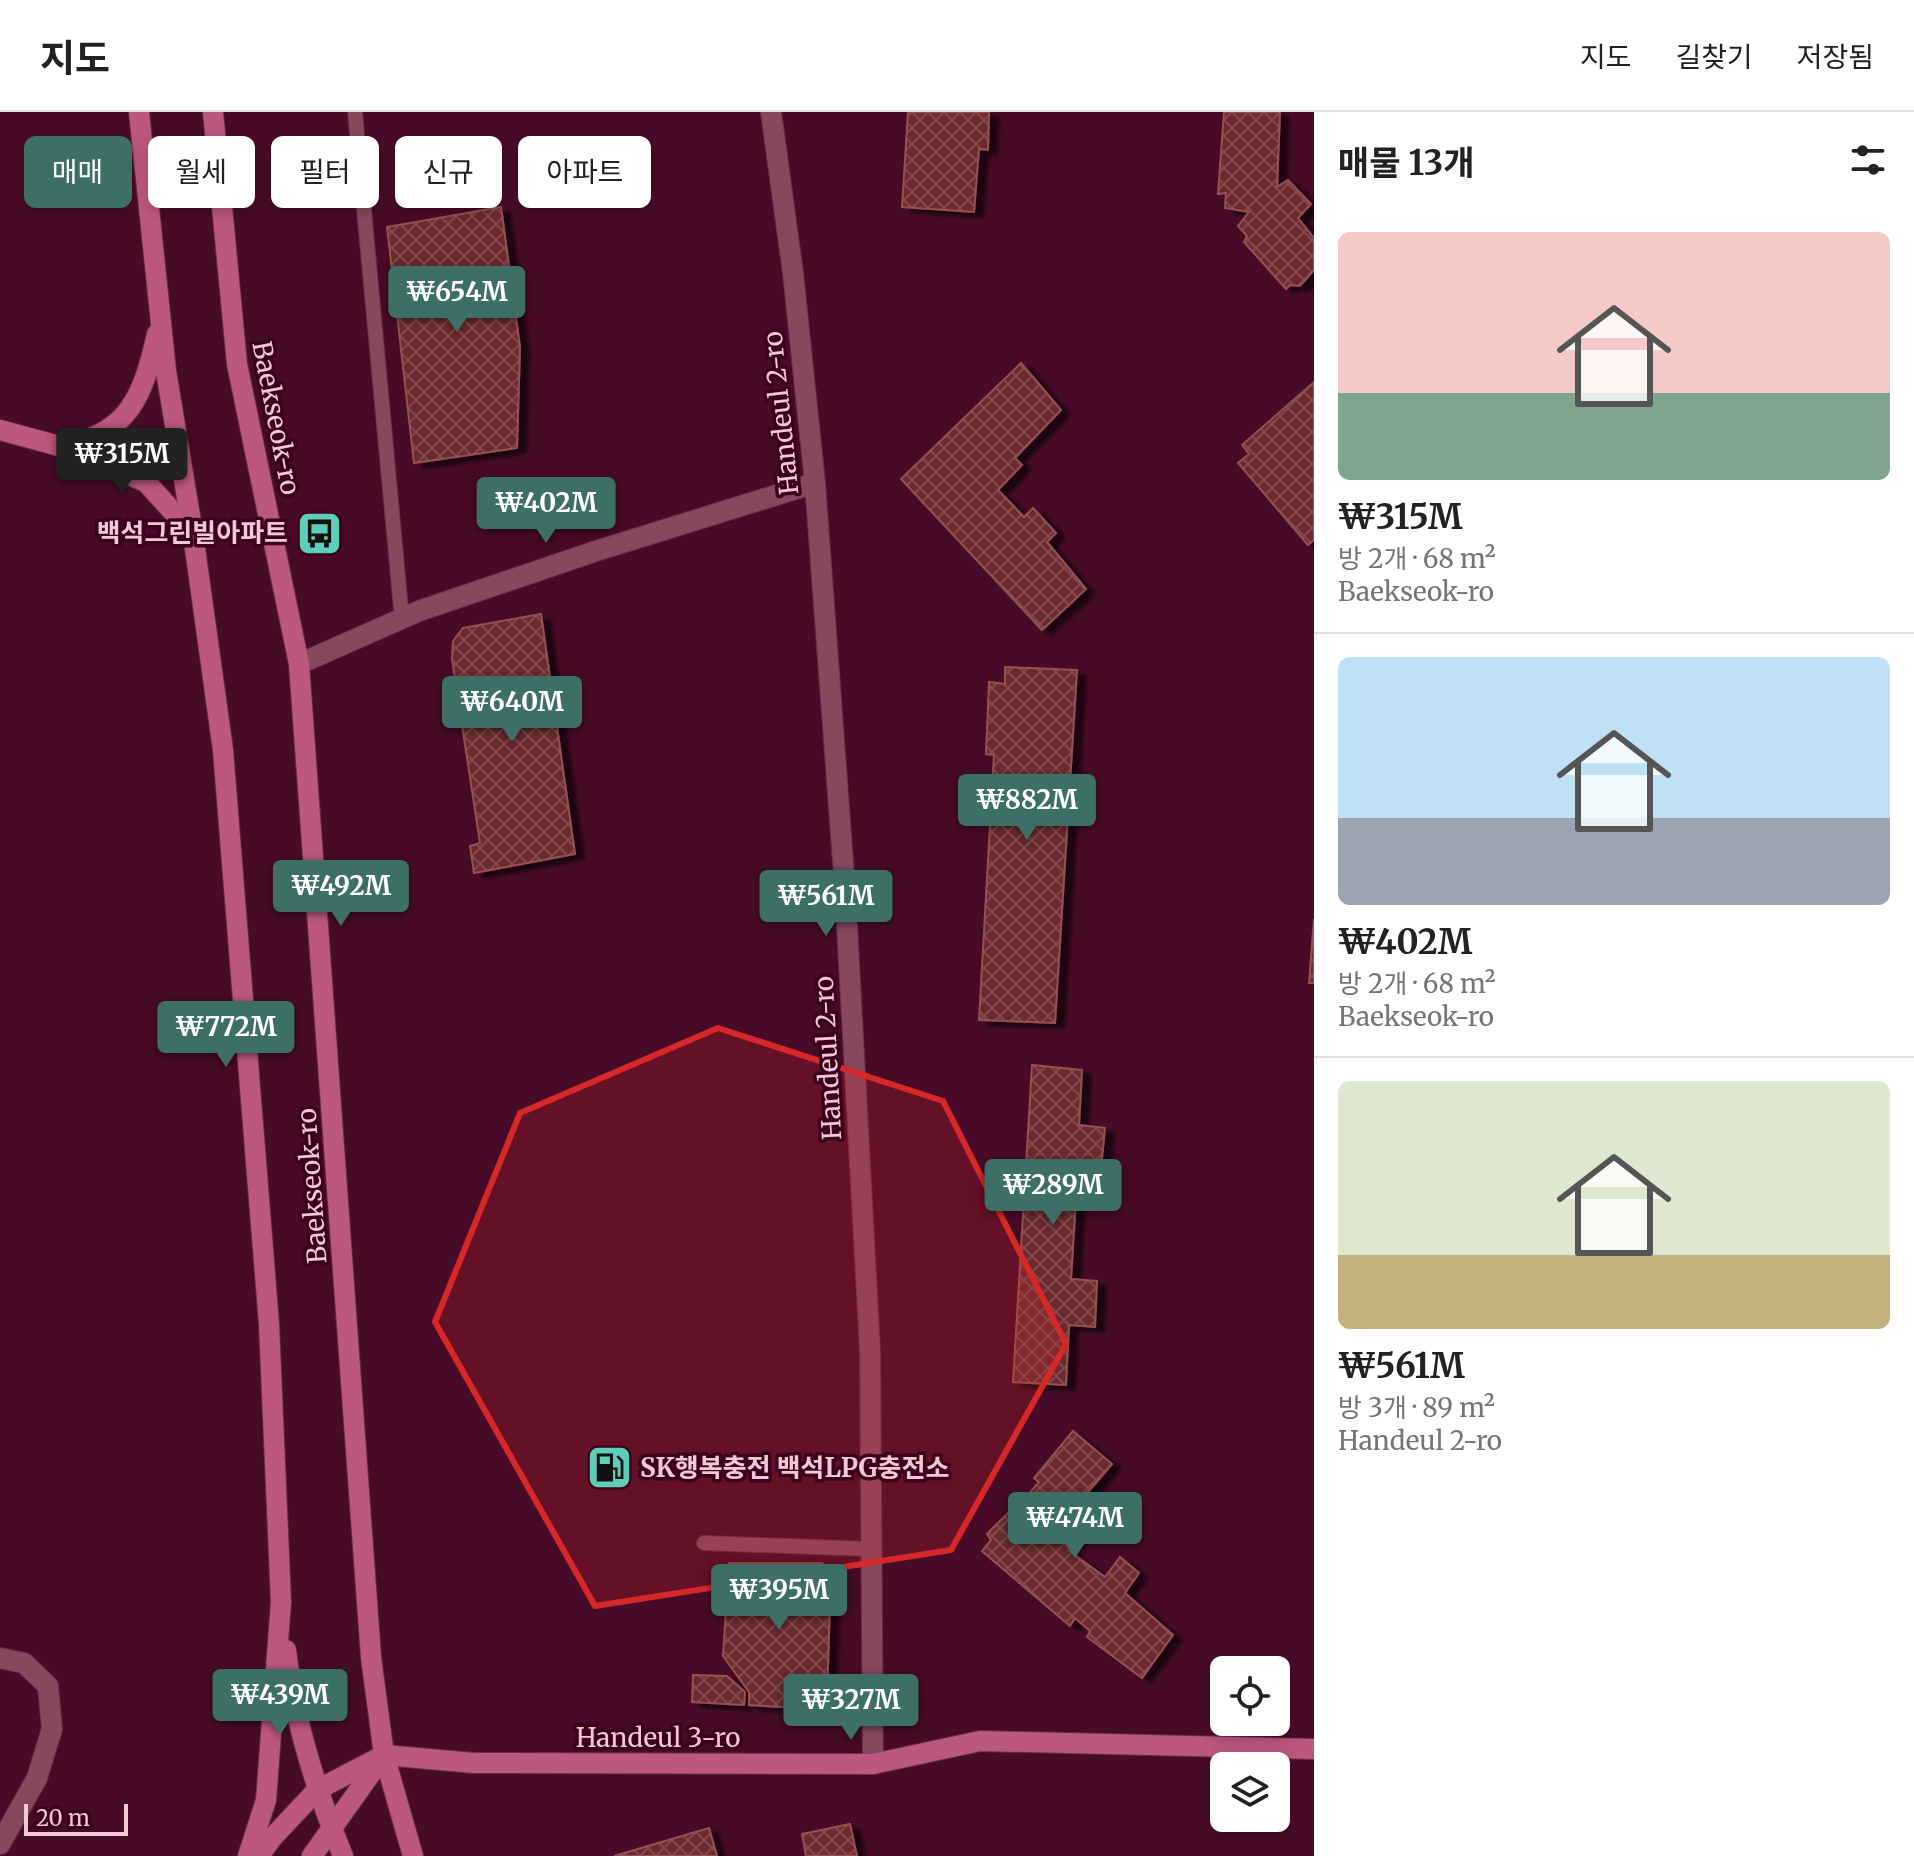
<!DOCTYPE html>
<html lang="ko">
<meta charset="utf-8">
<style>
:root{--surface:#fff;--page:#f6f6f6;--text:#222;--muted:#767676;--line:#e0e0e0;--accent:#3d6f66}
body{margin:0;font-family:Merriweather,"Noto Sans KR",serif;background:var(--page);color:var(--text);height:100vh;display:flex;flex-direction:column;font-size:30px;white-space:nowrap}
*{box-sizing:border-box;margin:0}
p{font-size:26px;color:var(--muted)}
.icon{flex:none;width:44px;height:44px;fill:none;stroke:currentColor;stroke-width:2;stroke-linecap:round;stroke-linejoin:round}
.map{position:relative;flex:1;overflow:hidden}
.panel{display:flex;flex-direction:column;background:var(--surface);width:600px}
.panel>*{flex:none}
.hud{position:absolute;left:24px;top:24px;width:760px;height:72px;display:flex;gap:16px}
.fabs{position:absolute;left:1210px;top:1544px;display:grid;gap:16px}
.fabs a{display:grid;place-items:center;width:80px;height:80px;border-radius:12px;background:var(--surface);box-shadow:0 4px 12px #0003;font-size:40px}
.scale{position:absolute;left:24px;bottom:20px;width:104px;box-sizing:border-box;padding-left:8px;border:4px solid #f0c9d4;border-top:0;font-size:22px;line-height:28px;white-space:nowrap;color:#f0c9d4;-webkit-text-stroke:6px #3d001d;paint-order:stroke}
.price{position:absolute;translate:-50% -68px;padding:0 18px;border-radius:8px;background:var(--accent);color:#fff;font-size:26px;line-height:52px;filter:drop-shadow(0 2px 4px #0008)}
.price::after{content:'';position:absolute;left:50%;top:48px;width:24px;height:18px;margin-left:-12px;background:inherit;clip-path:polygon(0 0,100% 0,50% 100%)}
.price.selected{background:#222;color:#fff}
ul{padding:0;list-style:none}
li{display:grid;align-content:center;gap:16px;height:424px;padding:0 24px}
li+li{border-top:2px solid var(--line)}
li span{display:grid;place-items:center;height:248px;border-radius:12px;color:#555}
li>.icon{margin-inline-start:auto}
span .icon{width:144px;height:144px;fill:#fffc;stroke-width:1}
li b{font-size:34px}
h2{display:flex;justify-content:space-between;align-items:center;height:96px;padding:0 24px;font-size:34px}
.pill{padding:0 28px;border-radius:12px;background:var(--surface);box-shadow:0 4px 12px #0003;font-size:28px;line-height:72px}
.pill.selected{background:var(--accent);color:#fff}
header{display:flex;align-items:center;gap:48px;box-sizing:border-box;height:112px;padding:0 40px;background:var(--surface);border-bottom:2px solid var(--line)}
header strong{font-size:38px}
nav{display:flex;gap:44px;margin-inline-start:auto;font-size:28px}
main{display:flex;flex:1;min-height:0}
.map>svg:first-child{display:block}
.building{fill:url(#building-cross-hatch);stroke:#975053;stroke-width:2;filter:url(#shadow)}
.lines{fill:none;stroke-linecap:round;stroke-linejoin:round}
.lane-casing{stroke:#662d46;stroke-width:16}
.street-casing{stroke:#662d46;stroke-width:22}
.secondary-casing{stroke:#662d46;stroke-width:22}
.lane{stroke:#87485e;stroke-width:14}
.street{stroke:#87485e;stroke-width:20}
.secondary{stroke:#bc577d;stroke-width:20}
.marked{fill:#d62828;fill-opacity:0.2;stroke:#d62828;stroke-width:6;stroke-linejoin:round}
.labels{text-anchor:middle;stroke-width:7;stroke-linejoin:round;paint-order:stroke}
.street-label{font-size:26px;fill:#f0c9d4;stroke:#3d001d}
.poi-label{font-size:26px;font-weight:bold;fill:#f0c9d4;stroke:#3d001d;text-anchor:end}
</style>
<header>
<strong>지도</strong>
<nav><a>지도</a><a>길찾기</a><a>저장됨</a></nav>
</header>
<main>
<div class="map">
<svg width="1314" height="1744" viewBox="0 0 1314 1744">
<defs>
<pattern id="building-cross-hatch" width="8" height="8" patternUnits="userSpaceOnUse" patternTransform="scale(2)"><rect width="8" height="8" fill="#6c2a2f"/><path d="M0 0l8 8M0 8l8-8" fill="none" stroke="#81484c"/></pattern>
<filter id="shadow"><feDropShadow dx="9" dy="5" stdDeviation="2" flood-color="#0009"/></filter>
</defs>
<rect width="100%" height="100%" fill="#480b27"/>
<g class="building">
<polygon points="908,0 989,0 988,38 979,37 974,100 902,95"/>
<polygon points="1224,0 1280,0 1277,75 1288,68 1311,92 1298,106 1314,126 1314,158 1300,174 1290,173 1286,177 1244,130 1247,124 1238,114 1249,100 1225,96 1226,81 1218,82"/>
<polygon points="501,95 520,235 517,336 414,351 387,115"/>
<polygon points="1021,251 1061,298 1015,346 1022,353 998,378 1024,405 1033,396 1056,421 1047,430 1086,477 1042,518 901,367"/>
<polygon points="1314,270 1314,428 1308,433 1238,351 1249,342 1242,333"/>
<polygon points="541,502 575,742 474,761 470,734 480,731 452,547 453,529 463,516"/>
<polygon points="1005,555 1077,558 1055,911 979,908 994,643 986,642 989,570 1005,572"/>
<polygon points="1314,807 1314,871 1309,871"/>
<polygon points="1032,953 1082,958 1079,1013 1105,1016 1101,1056 1078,1055 1071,1167 1097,1169 1095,1215 1069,1213 1066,1273 1013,1270"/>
<polygon points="1073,1319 1112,1352 1082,1387 1086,1391 1077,1402 1088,1411 1068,1438 1105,1465 1120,1445 1139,1461 1125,1481 1173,1523 1142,1566 1087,1525 1090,1519 1075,1506 1070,1514 982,1439 991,1428 987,1422 1008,1401 1010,1404 1039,1370 1034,1366"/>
<polygon points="729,1451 822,1451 831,1458 827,1586 814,1597 749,1593 749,1580 723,1544"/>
<polygon points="693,1563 727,1564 745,1580 744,1593 692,1590"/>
<polygon points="850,1712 857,1744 806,1744 802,1722"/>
<polygon points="709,1716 717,1744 614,1744"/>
</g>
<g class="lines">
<defs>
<g id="lane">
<polyline points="355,0 402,508"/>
<polyline points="704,1431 871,1437"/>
</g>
<g id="street">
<polyline points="771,0 793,161 815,371 845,777 870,1238 873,1652"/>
<polyline points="299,552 419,499 596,439 815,371"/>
<polyline points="0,1546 24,1551 48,1574 52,1617 37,1666 0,1732"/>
</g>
<g id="secondary">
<polyline points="139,0 166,259 193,422 223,638 269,1212 281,1490 266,1688 248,1744"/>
<polyline points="213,0 237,252 299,552 371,1545 384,1643 413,1744"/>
<polyline points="0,318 59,334 146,370 193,422"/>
<path d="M59 334C128 324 143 285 157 222"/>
<path d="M286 1538C294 1609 316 1678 343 1744"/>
<polyline points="384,1643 474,1651 873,1652 980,1629 1314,1637"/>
<polyline points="259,1744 272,1726 317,1678 384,1643"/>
<polyline points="312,1744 379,1650"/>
</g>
</defs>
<use href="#lane" class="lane-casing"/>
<use href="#street" class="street-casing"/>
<use href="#secondary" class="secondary-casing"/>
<use href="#lane" class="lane"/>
<use href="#street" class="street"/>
<use href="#secondary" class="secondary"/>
</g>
<path class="marked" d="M718 916 943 989 1066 1232 951 1438 595 1494 435 1210 520 1001Z"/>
<defs>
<symbol id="bus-square" viewBox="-11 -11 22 22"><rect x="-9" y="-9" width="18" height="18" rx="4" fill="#5eceb8" stroke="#3d001d"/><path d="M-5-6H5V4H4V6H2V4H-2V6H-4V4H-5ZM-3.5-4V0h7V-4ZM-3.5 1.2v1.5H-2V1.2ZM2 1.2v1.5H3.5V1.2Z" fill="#111"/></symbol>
<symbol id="fuel-square" viewBox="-11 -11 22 22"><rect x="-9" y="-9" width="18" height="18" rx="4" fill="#5eceb8" stroke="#3d001d"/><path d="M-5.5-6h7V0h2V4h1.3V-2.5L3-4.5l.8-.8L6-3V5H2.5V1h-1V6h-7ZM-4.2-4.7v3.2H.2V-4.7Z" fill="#111"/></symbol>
</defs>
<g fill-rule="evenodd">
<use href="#bus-square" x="294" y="396" width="51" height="51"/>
<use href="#fuel-square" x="584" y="1330" width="51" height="51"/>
</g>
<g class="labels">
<g class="street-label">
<text transform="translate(781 301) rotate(-96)" y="9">Handeul 2-ro</text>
<text transform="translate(276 306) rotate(79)" y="9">Baekseok-ro</text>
<text transform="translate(828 946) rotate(-93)" y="9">Handeul 2-ro</text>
<text transform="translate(312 1074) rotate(-94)" y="9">Baekseok-ro</text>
<text x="658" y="1635">Handeul 3-ro</text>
</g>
<g class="poi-label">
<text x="288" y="430">백석그린빌아파트</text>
<text x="640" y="1365" text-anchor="start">SK행복충전 백석LPG충전소</text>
</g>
</g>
</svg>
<div class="fabs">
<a><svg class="icon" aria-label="locate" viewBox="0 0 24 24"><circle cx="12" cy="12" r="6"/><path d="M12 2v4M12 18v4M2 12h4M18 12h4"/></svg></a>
<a><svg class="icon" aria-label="layers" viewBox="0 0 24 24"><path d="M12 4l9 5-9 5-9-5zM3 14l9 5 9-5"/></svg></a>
</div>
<div class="scale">20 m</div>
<b class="price" style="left:457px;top:222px">₩654M</b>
<b class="price selected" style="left:122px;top:384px">₩315M</b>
<b class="price" style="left:546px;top:433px">₩402M</b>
<b class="price" style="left:512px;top:632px">₩640M</b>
<b class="price" style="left:1027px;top:730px">₩882M</b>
<b class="price" style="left:341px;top:816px">₩492M</b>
<b class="price" style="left:826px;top:826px">₩561M</b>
<b class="price" style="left:226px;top:957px">₩772M</b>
<b class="price" style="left:1053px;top:1115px">₩289M</b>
<b class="price" style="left:1075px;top:1448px">₩474M</b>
<b class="price" style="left:779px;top:1520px">₩395M</b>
<b class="price" style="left:280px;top:1625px">₩439M</b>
<b class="price" style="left:851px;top:1630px">₩327M</b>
<div class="hud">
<a class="pill selected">매매</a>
<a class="pill">월세</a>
<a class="pill">필터</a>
<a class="pill">신규</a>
<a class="pill">아파트</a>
</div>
</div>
<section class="panel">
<h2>매물 13개<svg class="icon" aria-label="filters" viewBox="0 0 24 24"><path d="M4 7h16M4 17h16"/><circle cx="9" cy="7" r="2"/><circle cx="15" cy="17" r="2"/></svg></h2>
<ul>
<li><span style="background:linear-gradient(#f6c9c9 65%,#7fa58c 0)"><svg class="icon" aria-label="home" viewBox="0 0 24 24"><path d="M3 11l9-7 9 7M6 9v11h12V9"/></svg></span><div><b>₩315M</b><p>방 2개 · 68 m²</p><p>Baekseok-ro</p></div></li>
<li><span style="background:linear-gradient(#bfe0f5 65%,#9aa5b1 0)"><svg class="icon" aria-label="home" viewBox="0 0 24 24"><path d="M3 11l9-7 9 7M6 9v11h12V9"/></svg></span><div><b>₩402M</b><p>방 2개 · 68 m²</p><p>Baekseok-ro</p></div></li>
<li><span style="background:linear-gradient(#dfe7d0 70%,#c2b280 0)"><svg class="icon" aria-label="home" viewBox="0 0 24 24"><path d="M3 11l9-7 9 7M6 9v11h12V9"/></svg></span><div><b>₩561M</b><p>방 3개 · 89 m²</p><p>Handeul 2-ro</p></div></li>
</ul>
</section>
</main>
